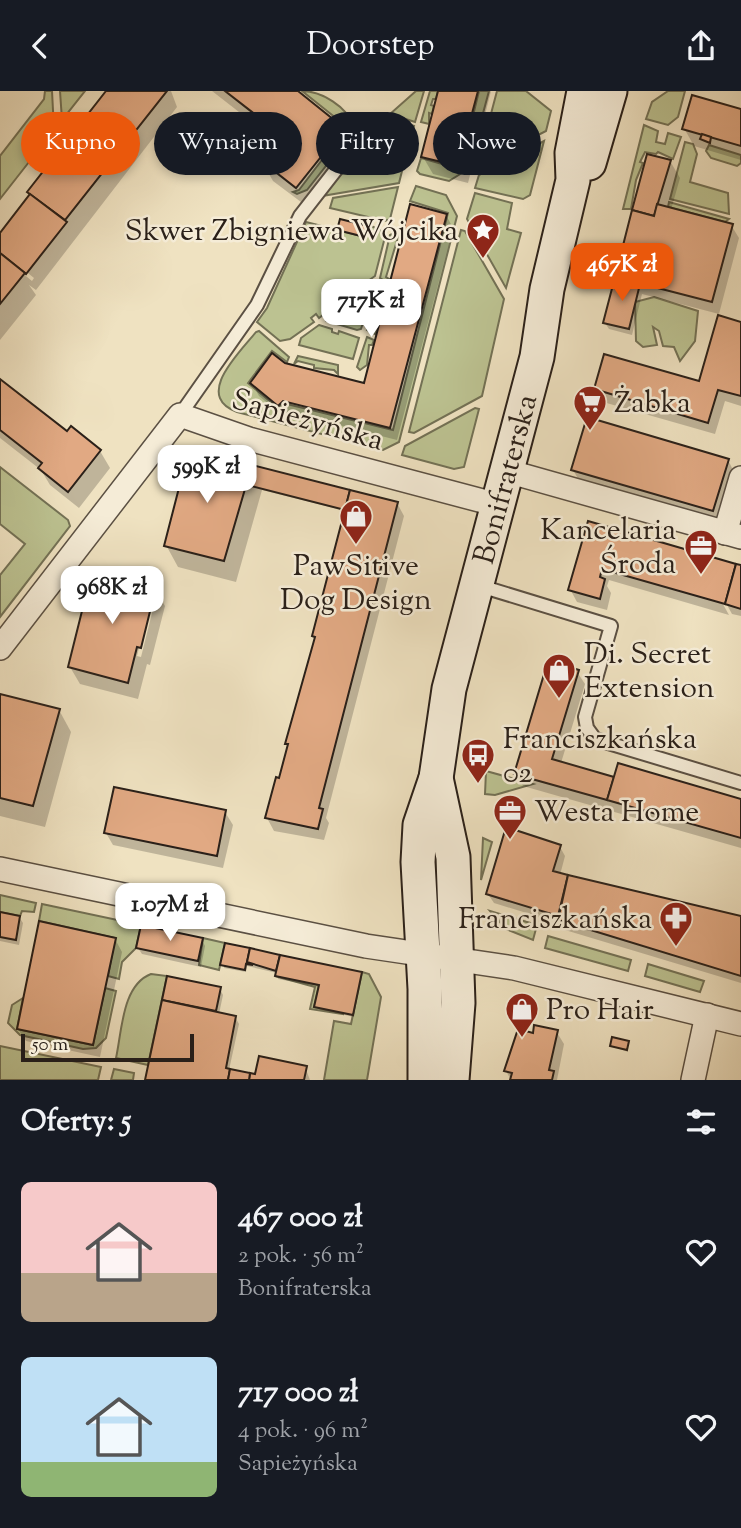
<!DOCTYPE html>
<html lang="pl">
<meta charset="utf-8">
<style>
:root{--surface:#171b24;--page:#242831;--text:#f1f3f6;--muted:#9ea1a6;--accent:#ea580c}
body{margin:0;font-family:"Sorts Mill Goudy",serif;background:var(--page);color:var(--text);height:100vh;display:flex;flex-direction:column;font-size:26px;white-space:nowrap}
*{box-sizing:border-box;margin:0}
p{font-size:23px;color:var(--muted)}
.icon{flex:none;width:38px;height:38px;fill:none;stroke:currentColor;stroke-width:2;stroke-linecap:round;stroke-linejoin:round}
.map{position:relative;height:989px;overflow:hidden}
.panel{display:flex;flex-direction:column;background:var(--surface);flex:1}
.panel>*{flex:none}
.top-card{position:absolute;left:21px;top:21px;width:700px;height:63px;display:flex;gap:14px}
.scale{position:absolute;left:21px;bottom:18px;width:173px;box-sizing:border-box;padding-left:7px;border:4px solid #2a2019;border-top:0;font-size:19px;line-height:24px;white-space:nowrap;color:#2a2019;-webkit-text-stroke:5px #f5ecd7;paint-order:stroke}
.price{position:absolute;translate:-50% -60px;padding:0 16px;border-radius:14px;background:#fff;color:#222;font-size:23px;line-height:46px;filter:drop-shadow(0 2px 4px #0008)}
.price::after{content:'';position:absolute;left:50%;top:42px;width:21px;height:16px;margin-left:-10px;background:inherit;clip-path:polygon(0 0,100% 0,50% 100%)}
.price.active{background:var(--accent);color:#fff}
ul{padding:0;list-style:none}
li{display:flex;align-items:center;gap:21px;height:175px;padding:0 21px}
li span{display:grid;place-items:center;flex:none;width:196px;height:140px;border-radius:10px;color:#555}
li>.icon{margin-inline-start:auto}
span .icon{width:84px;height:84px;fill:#fffc;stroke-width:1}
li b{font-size:30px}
h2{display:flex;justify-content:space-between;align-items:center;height:84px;padding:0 21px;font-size:30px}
.chip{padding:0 24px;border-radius:32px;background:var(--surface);box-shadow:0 4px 10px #0003;font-size:24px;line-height:63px}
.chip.active{background:var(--accent);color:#fff}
header{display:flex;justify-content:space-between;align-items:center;height:91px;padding:0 21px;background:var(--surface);font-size:32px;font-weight:600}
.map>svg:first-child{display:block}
.green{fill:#bcc291;stroke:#737155;stroke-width:2}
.shadow{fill:#0003;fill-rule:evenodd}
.building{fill:#e1a983;stroke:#2a2019;stroke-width:2}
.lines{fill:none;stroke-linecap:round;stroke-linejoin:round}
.lane-casing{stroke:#5b5043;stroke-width:16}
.street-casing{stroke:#5b5043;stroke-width:26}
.secondary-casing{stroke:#2a2019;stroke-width:37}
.lane{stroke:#f5ecd7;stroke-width:12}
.street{stroke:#f5ecd7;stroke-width:23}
.secondary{stroke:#f5ecd7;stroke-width:33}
.labels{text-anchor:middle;stroke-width:5;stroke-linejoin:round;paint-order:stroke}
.poi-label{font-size:30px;fill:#2a2019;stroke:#f5ecd7;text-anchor:start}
.street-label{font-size:30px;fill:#2a2019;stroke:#f5ecd7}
</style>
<header><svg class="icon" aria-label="back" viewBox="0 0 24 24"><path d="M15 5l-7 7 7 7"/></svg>Doorstep<svg class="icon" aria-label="share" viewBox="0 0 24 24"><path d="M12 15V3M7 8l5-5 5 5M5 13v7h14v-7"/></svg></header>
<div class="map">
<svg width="741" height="989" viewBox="0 0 741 989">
<rect width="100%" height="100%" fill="#efe2c1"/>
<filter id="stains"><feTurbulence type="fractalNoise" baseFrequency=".00286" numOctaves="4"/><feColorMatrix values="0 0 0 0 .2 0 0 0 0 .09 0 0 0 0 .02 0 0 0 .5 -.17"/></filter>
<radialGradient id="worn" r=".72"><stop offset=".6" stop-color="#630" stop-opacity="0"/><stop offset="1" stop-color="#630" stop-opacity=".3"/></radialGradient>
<g class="green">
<polygon points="45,0 52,0 54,39 0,108 0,65 44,8"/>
<polygon points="60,0 85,0 62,29"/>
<path d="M302 0C321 0 348 16 353 35L351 43 307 99 297 103 293 101 299 99 347 36Z"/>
<polygon points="416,0 424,0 415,31 390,23"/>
<polygon points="430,0 438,0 436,8 433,8 431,14 434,15 432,23 429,22 429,33 421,31"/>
<polygon points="479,0 489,0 468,78 449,90 420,83 417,80 421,67 460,78"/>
<polygon points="497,0 526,0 551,20 546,40 481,73 478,72"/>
<polygon points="668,0 685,0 678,26 668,34 646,28 652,11"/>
<polygon points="386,26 414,35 404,72 372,42"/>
<polygon points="644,34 658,40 656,51 665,53 668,42 681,46 673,68 658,61 656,63 645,61 640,71 643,72 636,89 631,118 623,118"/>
<polygon points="370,44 403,76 399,92 322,105"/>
<polygon points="544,50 530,104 523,108 475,97 479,84"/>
<polygon points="685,51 693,53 697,63 690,91 728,102 729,123 670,108"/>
<polygon points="709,54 741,64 741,72 737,75 711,67 706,60"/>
<path d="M416 95 446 104 457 125 399 351 383 359 237 321C193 305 240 261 256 241L259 240 289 266 287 271 272 260 248 292 278 317 283 312 393 339 448 122 410 110Z"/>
<polygon points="398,96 390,128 385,130 330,117 333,107"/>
<polygon points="475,102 512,112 507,138 521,142 506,197 467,128"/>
<polygon points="669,111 729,128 725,131 668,116"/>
<polygon points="306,131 365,146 368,136 361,134 363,131 386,142 375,185 358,197 355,193 350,197 353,201 339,212 336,208 331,212 333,216 319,227 316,223 311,227 314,231 290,248 280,250 257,231 267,217"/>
<polygon points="461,139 465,140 504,208 482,305 414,342 409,341"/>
<polygon points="394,142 399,143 386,186 389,188 388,192 380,187 390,144"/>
<polygon points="377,198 386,199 375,243 367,239"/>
<polygon points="361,203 359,219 365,225 361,238 357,239 327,230"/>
<polygon points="654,206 698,220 695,250 680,270 674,256 663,255 659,240 653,236 657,254 643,256 636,250 635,211"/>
<polygon points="319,234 332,238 332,241 338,243 339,240 359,247 353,268 299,254 301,247"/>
<polygon points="367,246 374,249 372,254 369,254 367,274 360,279 357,276"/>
<polygon points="298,265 338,274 338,283 334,279 314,277 314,274 298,270 294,273"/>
<polygon points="475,317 479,318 464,376 454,378 402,364 405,355"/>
<polygon points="0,376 68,429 70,435 0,526 0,484 25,453 0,433"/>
<polygon points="486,680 533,693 495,704 485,703"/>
<polygon points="483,747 492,751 481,789"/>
<polygon points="0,804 36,812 34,821 22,820 20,825 0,821"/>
<polygon points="42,813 141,834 136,857 122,871 119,888 108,885 115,847 39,830"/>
<polygon points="490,820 537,834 533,849 506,838"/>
<polygon points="548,845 631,869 628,880 545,857"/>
<polygon points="203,847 225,852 219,879 199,874"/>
<polygon points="648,873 704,890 700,901 645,885"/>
<polygon points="362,881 369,883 381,906 367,989 324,989 334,930 351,933"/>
<path d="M151 883 167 885 148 974 116 967C122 940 122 894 151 883Z"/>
<polygon points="275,885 319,894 314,916 343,922 343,923 310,918 315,896"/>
<polygon points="105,897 116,900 106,947 96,957 83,958 20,944 8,932 12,914 23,907 17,938 93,954"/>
<polygon points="0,955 101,976 98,989 0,989"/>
<polygon points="114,978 134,982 133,989 111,989"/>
</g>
<g class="shadow">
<path d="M108 0H171L177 16 36 199 29 194 36 204 0 249V145ZM18 174 34 187 32 190 16 177Z"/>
<polygon points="212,0 295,0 342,37 355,59 309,117 273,90 261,69 275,49"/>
<polygon points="441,0 491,0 468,92 433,83 423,66"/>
<polygon points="741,20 741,69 694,55 684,37"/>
<polygon points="670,70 680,87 671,119 731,134 739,147 719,223 642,203 632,244 609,238 605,232 634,119"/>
<polygon points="446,124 453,137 397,349 290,322 286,327 259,305 252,292 284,273 365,294"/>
<polygon points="367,137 366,148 339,139"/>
<polygon points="741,233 741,315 725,310 715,343 603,311 596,298 700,293"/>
<polygon points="0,290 68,343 100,360 110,377 79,417 50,394 41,379 0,347"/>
<polygon points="728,369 737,387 723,437 583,396 573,379"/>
<polygon points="251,376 397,412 404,425 326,727 329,732 324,749 274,740 267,727 289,656 286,652 316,548 346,420 262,399 236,491 178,476 166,454"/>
<polygon points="589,432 741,476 741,525 732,523 722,505 719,506 729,524 609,489 607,495 611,502 607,519 577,511 570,498"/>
<path d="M155 498 165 515 150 574 147 573 138 608 80 593 70 576ZM151 510H155L141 566 137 565Z"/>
<polygon points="577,581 585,593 561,672 615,689 741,710 741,757 523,695 516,683"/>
<polygon points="0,605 59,619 71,641 45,736 0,725"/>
<polygon points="225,721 233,734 223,777 113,754 106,742"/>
<polygon points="560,756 565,765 560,784 741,825 741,892 565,839 562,833 494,812 488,803"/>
<polygon points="0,822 19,826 23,832 19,854 0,850"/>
<polygon points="115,848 122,861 100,966 26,950 18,938"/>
<polygon points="202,849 205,855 201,876 142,863 138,857"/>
<polygon points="227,854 361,883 354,926 318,918 320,896 278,888 277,882 247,875 246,881 224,877"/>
<polygon points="168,887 220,898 223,904 219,923 235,926 239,933 229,979 252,986 305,976 310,989 147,989"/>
<polygon points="556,940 564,953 557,989 511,989 506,980 534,944"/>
<polygon points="628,952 628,961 612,955"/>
</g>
<g class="building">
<polygon points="106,0 167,0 65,129 27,101"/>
<polygon points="225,0 298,0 344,37 296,97 259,68 279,42"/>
<polygon points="438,0 478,0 458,75 421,66"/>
<polygon points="692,4 741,18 741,55 682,38"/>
<polygon points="702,43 711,46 710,52 700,48"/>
<polygon points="647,63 671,69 654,125 632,119"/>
<polygon points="30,103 67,131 26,183 0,162 0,142"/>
<polygon points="410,113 447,123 390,337 283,310 278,315 250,292 272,262 285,272 364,292"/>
<polygon points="657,113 733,133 712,211 615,186 632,119 654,125"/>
<polygon points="340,128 368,135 365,146 337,139"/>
<polygon points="0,162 25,182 0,213"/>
<polygon points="615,186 640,193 629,238 603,232"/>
<polygon points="718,224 741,231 741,305 718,299 708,332 594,298 604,263 699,290"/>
<polygon points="0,288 67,340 71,335 101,359 68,401 38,377 42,372 0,339"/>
<polygon points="587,326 729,368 713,420 571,379"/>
<polygon points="189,358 252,374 224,470 164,455"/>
<polygon points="252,374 350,399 345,419 247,394"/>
<polygon points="350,399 398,411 319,717 323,718 318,738 265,727 276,686 279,687 288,653 285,653 315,546 312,545"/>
<polygon points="588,430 736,473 725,513 602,478 600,486 605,488 600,508 568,499"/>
<polygon points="736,473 741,474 741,518 725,513"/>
<polygon points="92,480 156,496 141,557 137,556 128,592 68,576"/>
<polygon points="548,570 579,579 552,668 614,686 607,709 514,683"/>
<polygon points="0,603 60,618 33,715 0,707"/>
<polygon points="618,672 741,708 741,747 607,709"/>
<polygon points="114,696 226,719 217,765 104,742"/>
<polygon points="506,736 561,754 553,780 568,784 558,825 486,803"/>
<polygon points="568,784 741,825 741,885 558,829"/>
<polygon points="0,821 20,825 16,849 0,846"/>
<polygon points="39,830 116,847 93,954 17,938"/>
<polygon points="141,834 203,847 198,870 136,857"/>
<polygon points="225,852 250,857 247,871 253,874 246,873 245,879 220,874"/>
<polygon points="250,857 280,864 276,880 247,871"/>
<polygon points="280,864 362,881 353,924 314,916 319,894 275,885"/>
<polygon points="167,885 221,896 216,920 162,909"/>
<polygon points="162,909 236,925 226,977 230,978 228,989 145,989"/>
<polygon points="534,934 558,939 549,979 554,980 552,989 510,989 512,982 504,980 518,938 533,942"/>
<polygon points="612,946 629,950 627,959 610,955"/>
<polygon points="259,965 307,975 304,989 249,989 250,982 255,983"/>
<polygon points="230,978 250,982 249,989 228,989"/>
</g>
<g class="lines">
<defs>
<g id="lane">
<polyline points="180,324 257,214 300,125 374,30"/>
<polyline points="477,494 611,535 585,626 587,637 595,648 741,692"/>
</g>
<g id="street">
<polyline points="507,380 741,446"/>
<polyline points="725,442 741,387"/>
<polyline points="0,557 180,324 249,348 498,414"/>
<polyline points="0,778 366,855 514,877 741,933"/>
<polyline points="693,989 707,924"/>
</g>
<g id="secondary">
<polyline points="589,72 610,0"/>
<polyline points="436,687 453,766 458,912 452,989"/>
<path id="s1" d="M425 989V898L418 771 420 734 436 687 449 598 537 266 547 198 573 89 572 62 584 0"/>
</g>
</defs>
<use href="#lane" class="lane-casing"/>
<use href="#street" class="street-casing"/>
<use href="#secondary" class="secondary-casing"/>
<use href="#lane" class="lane"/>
<use href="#street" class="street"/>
<use href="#secondary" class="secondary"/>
</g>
<defs>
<symbol id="sight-pin" viewBox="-11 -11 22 30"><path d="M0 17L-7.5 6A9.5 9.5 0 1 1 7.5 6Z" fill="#8f2418" stroke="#f5ecd7"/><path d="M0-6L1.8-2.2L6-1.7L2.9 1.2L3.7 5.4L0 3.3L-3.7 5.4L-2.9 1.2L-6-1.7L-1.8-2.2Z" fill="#fff"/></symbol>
<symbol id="supermarket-pin" viewBox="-11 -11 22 30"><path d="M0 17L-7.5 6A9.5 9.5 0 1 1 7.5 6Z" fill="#8f2418" stroke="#f5ecd7"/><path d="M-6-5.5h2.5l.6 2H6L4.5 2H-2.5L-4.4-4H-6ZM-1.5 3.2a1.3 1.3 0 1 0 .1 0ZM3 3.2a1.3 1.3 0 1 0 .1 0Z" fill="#fff"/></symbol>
<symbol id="shop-pin" viewBox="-11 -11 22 30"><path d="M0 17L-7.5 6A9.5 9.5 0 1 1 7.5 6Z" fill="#8f2418" stroke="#f5ecd7"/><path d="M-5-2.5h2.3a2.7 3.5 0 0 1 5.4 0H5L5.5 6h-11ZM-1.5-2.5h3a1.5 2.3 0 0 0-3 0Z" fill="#fff"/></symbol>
<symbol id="office-pin" viewBox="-11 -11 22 30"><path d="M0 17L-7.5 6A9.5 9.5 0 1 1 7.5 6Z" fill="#8f2418" stroke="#f5ecd7"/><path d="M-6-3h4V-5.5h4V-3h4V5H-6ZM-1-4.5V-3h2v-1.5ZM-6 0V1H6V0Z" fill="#fff"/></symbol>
<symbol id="bus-pin" viewBox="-11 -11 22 30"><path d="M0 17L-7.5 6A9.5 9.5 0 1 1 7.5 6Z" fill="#8f2418" stroke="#f5ecd7"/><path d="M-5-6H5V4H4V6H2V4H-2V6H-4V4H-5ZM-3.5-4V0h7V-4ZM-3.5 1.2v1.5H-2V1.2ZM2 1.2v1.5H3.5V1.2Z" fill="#fff"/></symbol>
<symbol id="pharmacy-pin" viewBox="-11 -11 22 30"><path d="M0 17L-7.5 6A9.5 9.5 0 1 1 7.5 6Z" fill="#8f2418" stroke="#f5ecd7"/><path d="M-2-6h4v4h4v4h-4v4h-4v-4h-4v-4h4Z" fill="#fff"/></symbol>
</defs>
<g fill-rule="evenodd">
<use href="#sight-pin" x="464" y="120" width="38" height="52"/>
<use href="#supermarket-pin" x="571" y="292" width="38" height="52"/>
<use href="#shop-pin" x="337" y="406" width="38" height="52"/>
<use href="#office-pin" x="682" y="436" width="38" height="52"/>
<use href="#shop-pin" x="540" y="560" width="38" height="52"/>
<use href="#bus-pin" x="459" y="645" width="38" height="52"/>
<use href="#office-pin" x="491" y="701" width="38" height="52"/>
<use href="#pharmacy-pin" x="657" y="808" width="38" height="52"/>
<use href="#shop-pin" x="503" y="899" width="38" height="52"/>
</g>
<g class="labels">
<g class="poi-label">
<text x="458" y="149" text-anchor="end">Skwer Zbigniewa Wójcika</text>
<text x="614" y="321">Żabka</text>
<text x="676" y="448" text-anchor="end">Kancelaria<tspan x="676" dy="34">Środa</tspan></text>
<text x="356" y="484" text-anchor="middle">PawSitive<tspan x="356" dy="34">Dog Design</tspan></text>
<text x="584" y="572">Di. Secret<tspan x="584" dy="34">Extension</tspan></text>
<text x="503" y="657">Franciszkańska<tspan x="503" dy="34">02</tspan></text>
<text x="534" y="730">Westa Home</text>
<text x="652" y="837" text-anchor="end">Franciszkańska</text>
<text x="546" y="928">Pro Hair</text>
</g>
<g class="street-label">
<text transform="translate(308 328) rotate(16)" y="10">Sapieżyńska</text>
<text dy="10" stroke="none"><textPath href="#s1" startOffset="612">Bonifraterska</textPath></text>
</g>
</g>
<rect width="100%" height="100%" filter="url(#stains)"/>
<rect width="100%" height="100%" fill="url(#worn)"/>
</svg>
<div class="scale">50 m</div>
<b class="price active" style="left:622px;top:212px">467K zł</b>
<b class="price" style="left:371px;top:248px">717K zł</b>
<b class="price" style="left:207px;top:414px">599K zł</b>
<b class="price" style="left:112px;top:535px">968K zł</b>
<b class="price" style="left:170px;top:852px">1.07M zł</b>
<div class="top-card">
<a class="chip active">Kupno</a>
<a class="chip">Wynajem</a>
<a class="chip">Filtry</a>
<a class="chip">Nowe</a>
</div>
</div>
<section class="panel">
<h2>Oferty: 5<svg class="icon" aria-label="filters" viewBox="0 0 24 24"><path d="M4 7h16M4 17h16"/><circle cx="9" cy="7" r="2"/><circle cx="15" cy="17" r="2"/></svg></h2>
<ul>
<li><span style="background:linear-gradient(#f6c9c9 65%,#b9a48a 0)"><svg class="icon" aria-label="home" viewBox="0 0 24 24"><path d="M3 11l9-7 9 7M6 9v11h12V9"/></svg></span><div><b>467 000 zł</b><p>2 pok. · 56 m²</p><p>Bonifraterska</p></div><svg class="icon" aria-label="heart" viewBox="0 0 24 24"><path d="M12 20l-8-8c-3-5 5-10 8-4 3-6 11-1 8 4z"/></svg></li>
<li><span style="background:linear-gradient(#bfe0f5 75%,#8fb573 0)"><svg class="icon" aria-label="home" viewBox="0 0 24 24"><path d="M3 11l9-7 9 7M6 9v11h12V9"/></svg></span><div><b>717 000 zł</b><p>4 pok. · 96 m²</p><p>Sapieżyńska</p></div><svg class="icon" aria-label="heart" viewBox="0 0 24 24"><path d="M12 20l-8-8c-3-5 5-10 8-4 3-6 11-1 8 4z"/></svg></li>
</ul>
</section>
